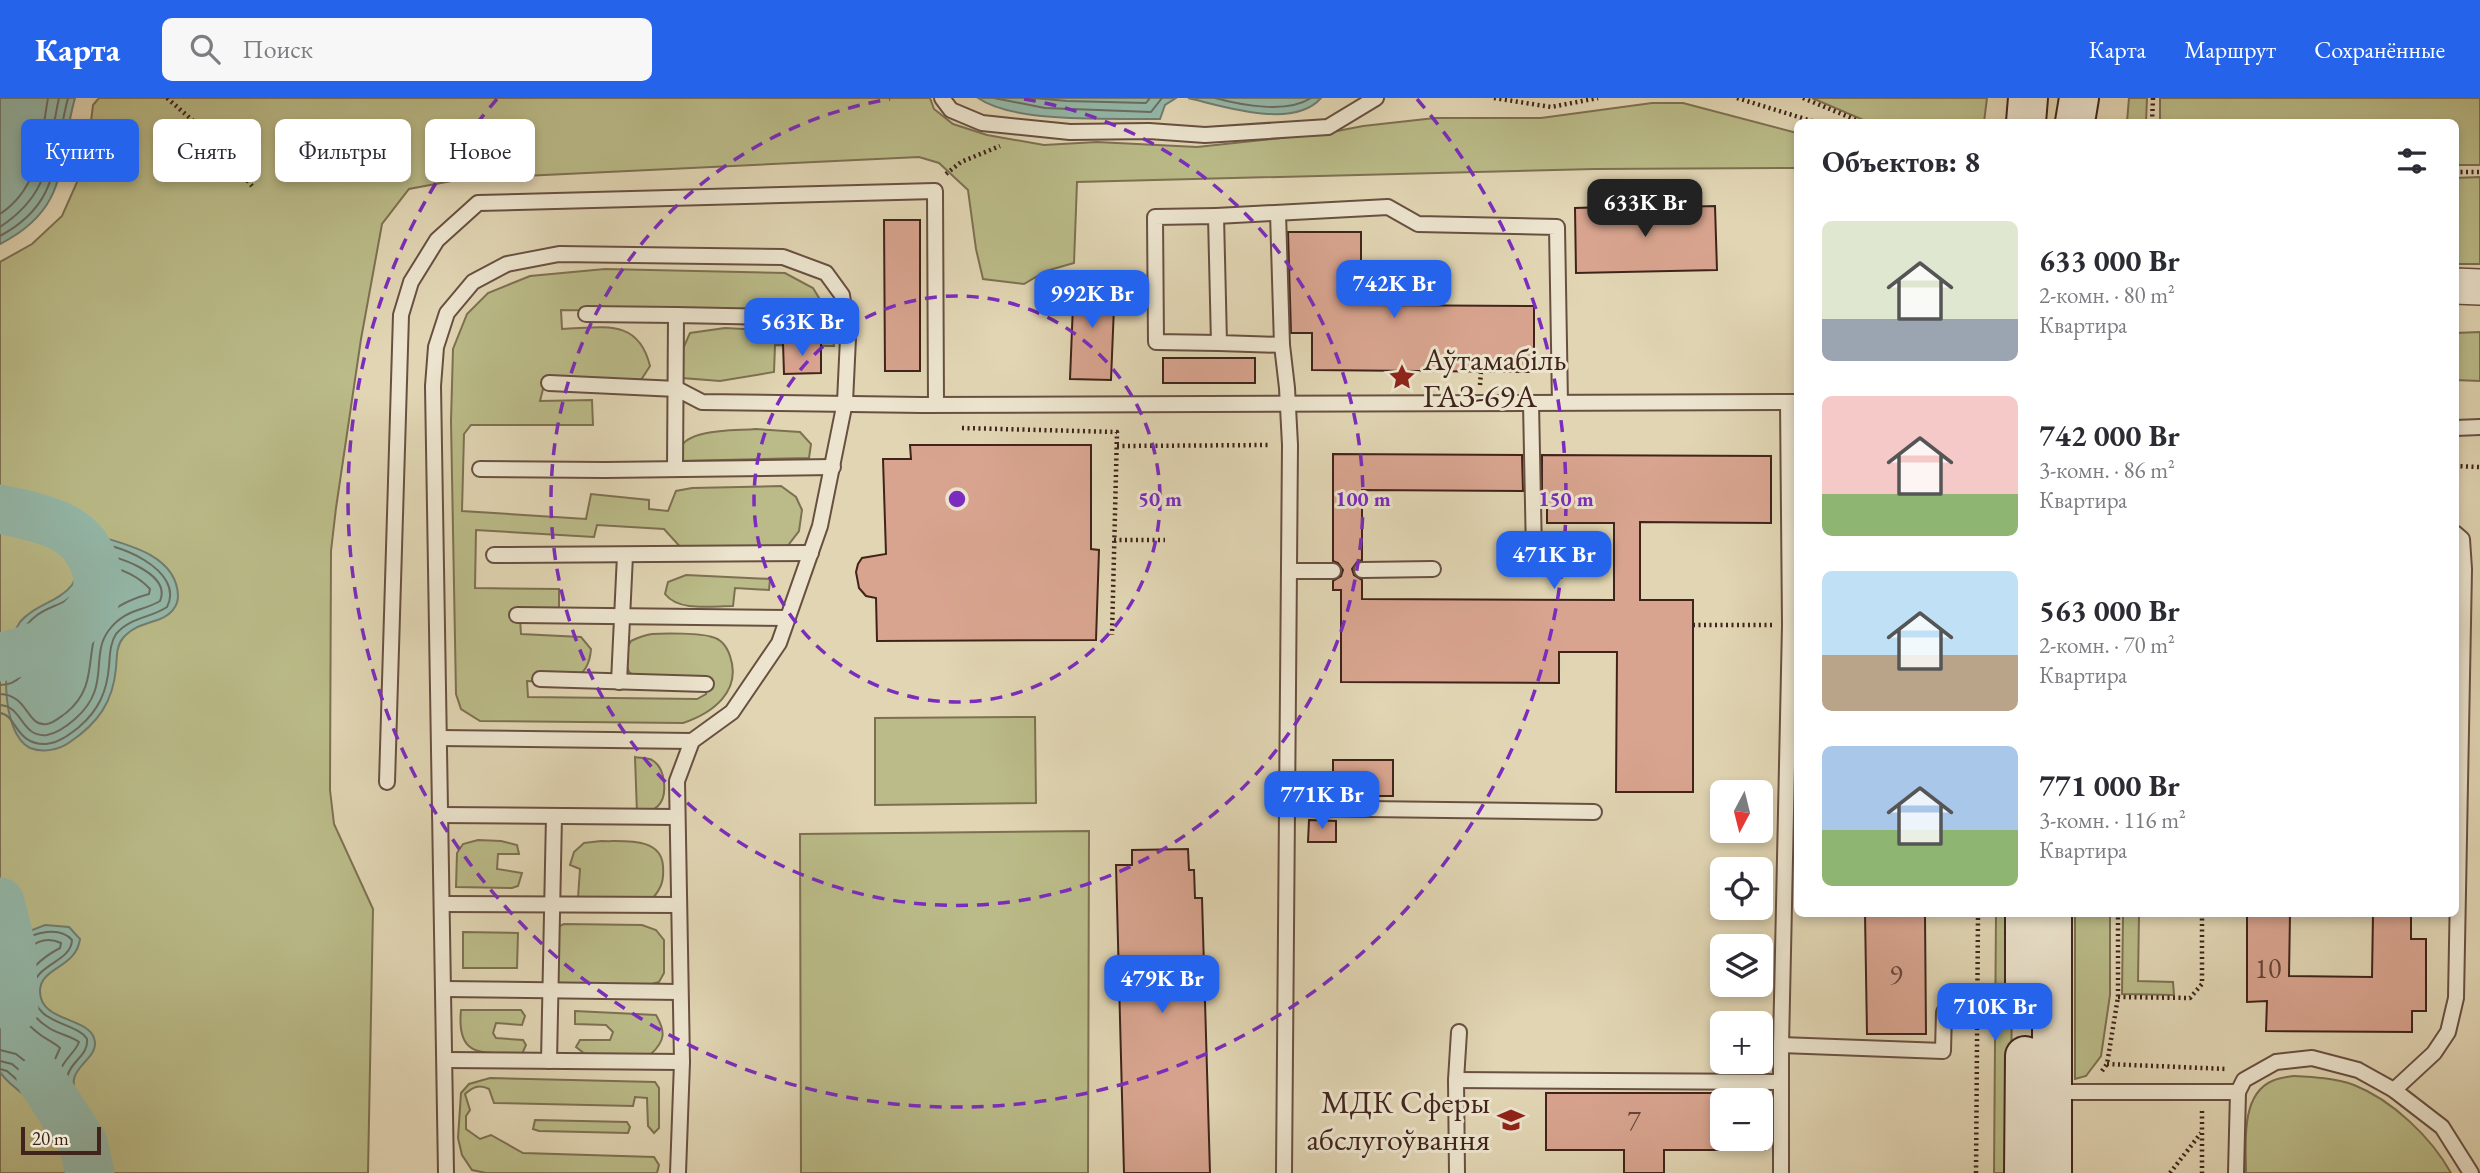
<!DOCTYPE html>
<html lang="ru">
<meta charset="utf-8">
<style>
:root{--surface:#fff;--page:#f7f7f7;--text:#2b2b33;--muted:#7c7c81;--accent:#2563eb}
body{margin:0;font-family:"EB Garamond",serif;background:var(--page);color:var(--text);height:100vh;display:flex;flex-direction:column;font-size:26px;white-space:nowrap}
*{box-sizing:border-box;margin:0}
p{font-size:23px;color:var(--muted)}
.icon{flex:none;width:38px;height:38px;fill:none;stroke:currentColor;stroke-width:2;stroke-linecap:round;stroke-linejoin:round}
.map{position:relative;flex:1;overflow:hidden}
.sheet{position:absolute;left:1794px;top:21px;width:665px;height:798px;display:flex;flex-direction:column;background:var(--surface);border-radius:10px;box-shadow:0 4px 10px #0003}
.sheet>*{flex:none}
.banner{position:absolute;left:21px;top:21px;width:665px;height:63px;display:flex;gap:14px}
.needle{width:46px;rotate:187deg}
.controls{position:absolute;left:1710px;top:682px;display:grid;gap:14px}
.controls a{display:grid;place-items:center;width:63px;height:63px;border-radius:10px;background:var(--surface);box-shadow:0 4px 10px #0003;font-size:35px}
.scale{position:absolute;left:21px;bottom:18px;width:80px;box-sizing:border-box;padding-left:7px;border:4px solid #40241b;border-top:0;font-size:19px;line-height:24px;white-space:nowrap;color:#40241b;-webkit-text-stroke:5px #ece4ce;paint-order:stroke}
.price{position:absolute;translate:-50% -60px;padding:0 16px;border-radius:14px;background:var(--accent);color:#fff;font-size:23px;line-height:46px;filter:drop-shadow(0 2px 4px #0008)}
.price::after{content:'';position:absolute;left:50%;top:42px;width:21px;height:16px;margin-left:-10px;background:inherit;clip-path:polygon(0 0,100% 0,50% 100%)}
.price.active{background:#222;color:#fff}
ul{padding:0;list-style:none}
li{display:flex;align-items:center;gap:21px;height:175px;padding:0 28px}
li span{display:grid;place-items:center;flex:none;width:196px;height:140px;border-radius:10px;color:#555}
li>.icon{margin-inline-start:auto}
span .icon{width:84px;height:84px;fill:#fffc;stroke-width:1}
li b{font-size:30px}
h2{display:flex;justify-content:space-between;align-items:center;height:84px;padding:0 28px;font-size:30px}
.pill{padding:0 24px;border-radius:10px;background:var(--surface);box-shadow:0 4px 10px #0003;font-size:24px;line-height:63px}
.pill.active{background:var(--accent);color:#fff}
header{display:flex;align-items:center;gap:42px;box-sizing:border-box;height:98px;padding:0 35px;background:var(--accent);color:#fff}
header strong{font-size:33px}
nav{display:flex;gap:38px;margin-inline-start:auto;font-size:24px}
.search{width:490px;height:63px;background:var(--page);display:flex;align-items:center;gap:18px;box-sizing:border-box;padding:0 24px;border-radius:10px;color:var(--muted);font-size:26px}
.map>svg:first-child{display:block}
.green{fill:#babb88;stroke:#7d7052;stroke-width:2}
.water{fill:#94b9aa;stroke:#727d71;stroke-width:2}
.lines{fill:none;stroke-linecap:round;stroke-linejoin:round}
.shore{stroke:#6a6e62;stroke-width:2}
.river{stroke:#94b9aa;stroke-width:49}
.building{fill:#d8a48f;stroke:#40241b;stroke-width:2;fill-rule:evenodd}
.service-casing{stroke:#685041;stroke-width:18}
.tertiary-casing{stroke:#685041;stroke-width:38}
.secondary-casing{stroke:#40241b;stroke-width:42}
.path{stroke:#40241b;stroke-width:4.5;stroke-dasharray:2 3.5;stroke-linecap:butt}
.service{stroke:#ece4ce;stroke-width:14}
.tertiary{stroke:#ece4ce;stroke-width:35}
.secondary{stroke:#ece4ce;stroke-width:38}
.ring{fill:none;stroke:#7b2cbf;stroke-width:3.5;stroke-dasharray:12 9}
.labels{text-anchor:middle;stroke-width:6;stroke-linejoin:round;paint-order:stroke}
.number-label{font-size:28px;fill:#664438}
.poi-label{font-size:32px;fill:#40241b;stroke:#ece4ce;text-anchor:start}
.centre{fill:#7b2cbf;stroke:#ece4ce;stroke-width:3.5}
.ring-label{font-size:21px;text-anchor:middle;font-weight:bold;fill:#7b2cbf;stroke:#ece4ce;stroke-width:6;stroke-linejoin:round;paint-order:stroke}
</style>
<header>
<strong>Карта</strong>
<div class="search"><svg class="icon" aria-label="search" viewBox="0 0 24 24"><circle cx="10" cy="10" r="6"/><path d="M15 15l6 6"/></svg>Поиск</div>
<nav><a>Карта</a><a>Маршрут</a><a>Сохранённые</a></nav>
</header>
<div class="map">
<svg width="2480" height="1075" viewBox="0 0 2480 1075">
<rect width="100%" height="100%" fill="#e1d5b3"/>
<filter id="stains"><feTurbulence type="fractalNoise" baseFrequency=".00286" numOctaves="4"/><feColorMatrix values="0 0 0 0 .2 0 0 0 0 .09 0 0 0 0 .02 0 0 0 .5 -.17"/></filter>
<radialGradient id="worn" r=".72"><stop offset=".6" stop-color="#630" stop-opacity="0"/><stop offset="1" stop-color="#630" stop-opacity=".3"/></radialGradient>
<g class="green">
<polygon points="99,0 930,0 934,11 953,26 987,37 1044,47 1097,44 1197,49 1327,35 1363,28 1435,20 1541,20 1652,5 1683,5 1797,35 1797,70 1595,71 1077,84 1074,165 1046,173 1024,186 983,181 976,151 968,92 939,65 919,59 462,81 409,91 382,126 361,241 336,410 331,453 330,692 334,726 373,811 368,1075 0,1075 0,164 32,146 62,118 86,64 93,7"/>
<polygon points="1812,0 1987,0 1984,24 1868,24"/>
<polygon points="2129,0 2147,0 2146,24 2127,24"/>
<polygon points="2160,0 2480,0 2480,67 2455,67 2455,24 2160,24"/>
<polygon points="2480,79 2480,166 2455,166 2455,80"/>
<path d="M605 171 785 175 813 190 830 218 834 248 775 247 774 274 720 283 682 280 681 255 690 235 725 230 762 232 761 215 561 212 562 231C602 230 638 219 650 268L639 285 559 284 543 291 540 303 592 302 593 327H471L464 336 462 413 586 421 591 396 649 402V411L668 413 676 393 692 390 781 388 796 399 802 412 799 433 786 450 683 452 664 431 597 427 594 439 476 432 475 490 559 491V521L520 520 521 536 581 539 591 551C588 590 558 583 527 583L528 599 697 601 706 596 707 591 638 581 629 574 623 557 631 543C637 540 645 537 652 536 664 535 701 535 712 539 721 541 727 549 730 558 742 593 713 615 683 625L480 623 461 611 456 596 451 323 453 251 467 216 488 195 530 178Z"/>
<polygon points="2480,234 2480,283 2455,282 2455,235"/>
<path d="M755 331 800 334 811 346 809 360 680 363C680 359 679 355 680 351 687 330 737 333 755 331Z"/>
<path d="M686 477 770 481 769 492 735 490 733 508C712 508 679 514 665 496L668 484Z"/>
<polygon points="1035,619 1036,705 875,707 875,620"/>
<path d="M635 659C639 660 648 660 652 662 666 670 668 698 658 708 652 714 644 715 637 715Z"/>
<polygon points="1089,733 1088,1075 801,1075 800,736"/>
<polygon points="478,742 501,743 517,747 519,756 498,756 497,771 522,775 518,788 512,790 456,789 457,755 463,746"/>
<path d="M601 743C623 744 661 738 663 768 664 782 662 789 653 800H578L580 771 570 767 574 754 584 745Z"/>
<polygon points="1996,816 2012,816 2011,1075 1994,1075"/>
<polygon points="2075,816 2110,816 2110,897 2101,958 2086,978 2075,981"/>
<polygon points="2123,816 2139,816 2138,883 2173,884 2174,897 2122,896"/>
<path d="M564 826 642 827 656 832 664 842V875L659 884C632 893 585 891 557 885L555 830Z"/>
<polygon points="463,834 518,835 517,870 463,870"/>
<path d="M461 912H521L525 918 522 927 496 925 493 935 496 940 523 942 526 947 522 956C484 954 456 962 461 912Z"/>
<path d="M575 913 656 917C666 934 665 943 651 956H585L576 949 580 942H610L613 934 606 927 575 926Z"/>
<path d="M2293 978C2313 979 2335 980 2354 987 2392 1002 2431 1039 2451 1075H2246C2246 1047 2240 997 2272 983 2278 980 2287 979 2293 978Z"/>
<path d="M490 980 655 984 659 990V1030L654 1035 648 1028 647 1000 635 999 633 1008 494 1005 489 991C479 986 473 989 465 996L470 1012 466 1018V1031L480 1041 491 1037 523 1055 654 1059 659 1067 657 1075H486L472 1072 462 1057 458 1040 461 995 469 986Z"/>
<polygon points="535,1022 627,1024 630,1029 628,1035 539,1033 533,1031"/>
</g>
<g class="water">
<path d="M0 0H75C57 64 71 110 0 146Z"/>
<path d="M978 0H1176L1165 7 1160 21C1114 20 1015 26 978 0Z"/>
<path d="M1188 0H1321C1293 32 1223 8 1188 0Z"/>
<path d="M94 437C126 446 177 457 178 498 178 509 170 517 160 521 146 526 133 528 123 540 116 548 117 560 116 570 113 604 98 625 70 644 59 652 43 655 30 650 0 635 0 553 20 524 34 507 59 504 72 487 85 470 64 438 94 437Z"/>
<path d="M45 827 69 829 80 841C76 871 39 869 40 894 41 924 87 919 94 940 100 958 77 965 74 981 71 1000 85 1016 80 1034L66 1044 50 1039C43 1029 41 1017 34 1007 24 994 9 988 0 974V858L17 838Z"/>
</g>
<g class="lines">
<g class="shore">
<polyline points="994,0 1045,10 1151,14 1162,0"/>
<polyline points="1034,0 1067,3 1146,5 1150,0"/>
<path d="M1215 0C1241 7 1287 16 1311 0"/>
<path d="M0 116C41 89 40 44 48 0"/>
<path d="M0 129C55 92 46 57 59 0"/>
<path d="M0 138C63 104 52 60 68 0"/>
<path d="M0 568 9 564C16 547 21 529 36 518 44 511 56 508 65 503 85 490 85 471 83 450L86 445C114 442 186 472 167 509 151 520 130 519 116 536 110 545 110 557 109 568 107 593 99 612 79 629 70 636 59 645 46 646 15 647 17 617 0 615"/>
<path d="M0 577C22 576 20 550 31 536 44 517 70 515 84 497 94 483 91 469 95 455 115 457 172 475 160 503 141 514 125 511 109 532 89 558 112 589 75 621 67 628 58 635 47 637 21 640 23 608 0 607"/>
<path d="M0 587C29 586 26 561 39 542 52 524 78 522 92 504 100 493 101 481 106 469 122 470 139 479 150 491L149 496C59 521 115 576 66 615 60 619 54 625 47 626 26 629 29 597 0 596"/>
<path d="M0 861C10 859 12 850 21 844 34 834 60 828 72 842 71 865 33 866 33 892 33 927 77 924 87 941 89 958 69 964 67 980 65 998 77 1014 74 1031L65 1036 55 1033 41 1006 31 994 7 973 0 971"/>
<path d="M0 870C21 868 32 831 61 845L60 850C22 870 8 903 49 930 58 936 71 938 79 944 75 955 64 961 60 973 53 991 66 1008 65 1025H59L49 1001 37 987 12 966 0 963"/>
<path d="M0 880H13C14 908 17 920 42 938 48 942 55 945 60 950L48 977 45 979 16 956 0 952"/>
</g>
<g class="river">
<path d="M0 411C21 416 49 421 67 432 82 441 91 454 96 470 110 526 42 550 0 559"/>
<polyline points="0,804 11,848 14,910"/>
<polyline points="41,981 83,1045 90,1075"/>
</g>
</g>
<g class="building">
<polygon points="1640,108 1640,110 1715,108 1717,172 1576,175 1575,110"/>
<polygon points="884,122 920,122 920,273 885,273"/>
<polygon points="1288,134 1361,134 1361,207 1534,208 1534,274 1312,272 1312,235 1291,235"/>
<polygon points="1074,182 1115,184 1111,282 1070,281"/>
<polygon points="783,245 821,245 821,275 784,276"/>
<rect x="1163" y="260" width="92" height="25"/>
<polygon points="910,347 1091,347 1091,451 1099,452 1096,542 877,543 876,500 866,498 859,490 856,474 858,466 862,460 886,456 883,361 911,361"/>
<polygon points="1333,356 1522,357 1523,393 1362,392 1362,462 1357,464 1352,471 1354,477 1362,482 1362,501 1614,502 1614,425 1547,425 1547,393 1542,393 1542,357 1771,358 1771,425 1640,424 1640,502 1693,502 1693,694 1616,694 1617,554 1559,554 1559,585 1341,584 1341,492 1333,492 1333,483 1341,478 1343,472 1338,465 1333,463"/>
<rect x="1333" y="662" width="60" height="36"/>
<polygon points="1309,722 1336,723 1336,744 1308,744"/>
<polygon points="1188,751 1189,772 1194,772 1195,800 1202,800 1210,1075 1124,1075 1116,767 1132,767 1132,752"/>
<polygon points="1865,816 1925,816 1926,936 1867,936"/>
<polygon points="2247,816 2290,816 2289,878 2372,879 2373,816 2411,816 2411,841 2426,841 2426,913 2412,913 2412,934 2266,933 2267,903 2247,904"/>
<path d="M1546 995H1765V1052H1664V1075H1624V1052H1546ZM1722 1003H1760V1041H1722Z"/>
</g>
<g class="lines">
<defs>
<g id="service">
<polyline points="942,0 951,12 982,25 1070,34 1149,33 1205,37 1328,29 1376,0"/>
<polyline points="1278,115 1282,247"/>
<polyline points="1216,118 1388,109 1418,126 1557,129 1560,305"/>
<polyline points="586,216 676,217"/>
<polyline points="1219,245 1156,244 1155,119 1216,118 1219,245 1282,247 1287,290 1290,347 1284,1075"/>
<polyline points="549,285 677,291 702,304 922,307 1797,304"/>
<polyline points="1531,305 1534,456"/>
<polyline points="2455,330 2480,329"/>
<polyline points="480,371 605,372 833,369"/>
<polyline points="675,371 676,217 775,219"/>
<polyline points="494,457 811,455"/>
<polyline points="1362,472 1433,471"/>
<polyline points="1290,473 1333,473"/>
<polyline points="517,517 788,520"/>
<polyline points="540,581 706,586"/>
<polyline points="619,584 625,457"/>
<polyline points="439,640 692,643"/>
<polyline points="387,684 401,217 411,184 437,142 478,105 935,93 936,306"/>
<polyline points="1287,710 1594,714"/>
<polyline points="440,717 677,719"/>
<polyline points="442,806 679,807"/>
<polyline points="444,891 680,894"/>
<polyline points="1781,947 1943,953 1944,914"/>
<polyline points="446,962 682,964"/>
<polyline points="549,963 554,718"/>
<polyline points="1456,982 1781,984"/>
<polyline points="2394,992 2434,955 2448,934 2456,900 2464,471 2462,441 2455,435"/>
<polyline points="2054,994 2238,994"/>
<polyline points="446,1075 433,288 436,249 447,215 473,184 507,166 559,156 783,159 826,175 842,197 848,240 845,304 820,428 779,545 732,614 692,643 677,683 682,964 678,1075"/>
<polyline points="1457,1075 1456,982 1459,934"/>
<polyline points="1781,1075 1781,947 1790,527 1788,304"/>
<polyline points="2236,1075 2238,994 2244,982 2276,964 2312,960 2358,972 2394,992 2442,1029 2471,1075"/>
</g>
<polyline id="tertiary" points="2455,188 2480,189"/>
<g id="secondary">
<polyline points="2026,24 2028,0"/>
<polyline points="2075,24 2079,0"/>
<polyline points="2052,816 2052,1075"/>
<polyline points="2025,894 2025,816"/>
<polyline points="2024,1075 2025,958"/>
</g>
</defs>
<use href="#service" class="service-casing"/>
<use href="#tertiary" class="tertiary-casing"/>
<use href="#secondary" class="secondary-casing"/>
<g class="path">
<polyline points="167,0 207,35 252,88"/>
<polyline points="1494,0 1551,9 1598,0"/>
<polyline points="1737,0 1815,24"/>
<polyline points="1803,0 1861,24"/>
<polyline points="2152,24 2153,0"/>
<polyline points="2455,74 2480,74"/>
<polyline points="946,76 961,64 1000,48"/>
<polyline points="1480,287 1481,273"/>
<polyline points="962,330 1117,334 1112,537"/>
<polyline points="1117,348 1270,347"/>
<polyline points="2455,368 2480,369"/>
<polyline points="1114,442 1165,442"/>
<polyline points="1693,527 1773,527"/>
<polyline points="2118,899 2190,900 2202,886 2202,816"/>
<polyline points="2107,966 2227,971"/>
<polyline points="2102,973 2107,966 2118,899 2118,816"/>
<polyline points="2202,1013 2202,1075"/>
<polyline points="1976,1075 1978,816"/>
<polyline points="2170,1075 2201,1035"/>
</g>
<use href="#service" class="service"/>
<use href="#tertiary" class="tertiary"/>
<use href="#secondary" class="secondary"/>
</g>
<g class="ring">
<circle cx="957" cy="401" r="203"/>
<path d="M1024 1A406 406 0 1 1 890 1"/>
<path d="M1417 1A609 609 0 1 1 497 1"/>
</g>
<defs>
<symbol id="sight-bare" viewBox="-9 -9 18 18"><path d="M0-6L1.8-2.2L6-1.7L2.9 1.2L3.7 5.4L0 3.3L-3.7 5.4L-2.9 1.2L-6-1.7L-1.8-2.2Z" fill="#8f2418" stroke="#ece4ce" stroke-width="2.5" paint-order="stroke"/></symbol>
<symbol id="university-bare" viewBox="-9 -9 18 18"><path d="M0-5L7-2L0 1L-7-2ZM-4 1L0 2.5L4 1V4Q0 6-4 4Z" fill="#8f2418" stroke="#ece4ce" stroke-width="2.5" paint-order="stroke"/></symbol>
</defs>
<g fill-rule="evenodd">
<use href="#sight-bare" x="1383" y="260" width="38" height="38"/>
<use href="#university-bare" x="1492" y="1003" width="38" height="38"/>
</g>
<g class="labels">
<g class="number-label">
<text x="2268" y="880">10</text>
<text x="1896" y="886">9</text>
<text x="1634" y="1032">7</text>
</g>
<g class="poi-label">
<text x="1423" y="272">Аўтамабіль<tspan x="1423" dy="37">ГАЗ-69А</tspan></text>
<text x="1490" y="1015" text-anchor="end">МДК Сферы<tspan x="1490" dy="37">абслугоўвання</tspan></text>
</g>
</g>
<circle cx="957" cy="401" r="10" class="centre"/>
<g class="ring-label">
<text x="1160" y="408">50 m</text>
<text x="1363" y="408">100 m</text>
<text x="1566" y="408">150 m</text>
</g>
<rect width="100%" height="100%" filter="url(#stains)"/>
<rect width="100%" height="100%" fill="url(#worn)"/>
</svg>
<div class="controls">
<a><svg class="needle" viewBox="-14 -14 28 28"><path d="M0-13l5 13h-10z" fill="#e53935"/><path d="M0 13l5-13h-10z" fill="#7c7c81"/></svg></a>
<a><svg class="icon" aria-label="locate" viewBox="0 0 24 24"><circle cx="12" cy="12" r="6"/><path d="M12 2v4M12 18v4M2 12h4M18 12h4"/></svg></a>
<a><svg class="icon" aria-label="layers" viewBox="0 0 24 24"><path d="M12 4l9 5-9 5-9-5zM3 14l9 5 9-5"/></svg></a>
<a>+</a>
<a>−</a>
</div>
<div class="scale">20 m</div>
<b class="price active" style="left:1645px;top:141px">633K Br</b>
<b class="price" style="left:1394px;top:222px">742K Br</b>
<b class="price" style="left:1092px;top:232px">992K Br</b>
<b class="price" style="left:802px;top:260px">563K Br</b>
<b class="price" style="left:1554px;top:493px">471K Br</b>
<b class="price" style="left:1322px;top:733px">771K Br</b>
<b class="price" style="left:1162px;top:917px">479K Br</b>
<b class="price" style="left:1995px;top:945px">710K Br</b>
<div class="banner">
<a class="pill active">Купить</a>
<a class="pill">Снять</a>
<a class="pill">Фильтры</a>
<a class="pill">Новое</a>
</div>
<section class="sheet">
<h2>Объектов: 8<svg class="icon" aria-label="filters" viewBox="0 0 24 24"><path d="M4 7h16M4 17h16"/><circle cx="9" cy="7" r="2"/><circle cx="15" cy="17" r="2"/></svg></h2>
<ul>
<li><span style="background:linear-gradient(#dfe7d0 70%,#9aa5b1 0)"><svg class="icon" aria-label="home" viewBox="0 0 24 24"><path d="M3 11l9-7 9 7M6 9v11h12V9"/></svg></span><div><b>633 000 Br</b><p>2-комн. · 80 m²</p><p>Квартира</p></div></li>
<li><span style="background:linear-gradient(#f6c9c9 70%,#8fb573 0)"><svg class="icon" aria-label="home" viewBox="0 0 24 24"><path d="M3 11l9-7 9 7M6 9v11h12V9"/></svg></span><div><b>742 000 Br</b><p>3-комн. · 86 m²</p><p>Квартира</p></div></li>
<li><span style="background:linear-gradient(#bfe0f5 60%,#b9a48a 0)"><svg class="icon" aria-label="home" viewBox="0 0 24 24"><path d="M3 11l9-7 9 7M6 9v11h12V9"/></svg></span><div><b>563 000 Br</b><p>2-комн. · 70 m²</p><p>Квартира</p></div></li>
<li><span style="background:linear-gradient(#a9c7e8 60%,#8fb573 0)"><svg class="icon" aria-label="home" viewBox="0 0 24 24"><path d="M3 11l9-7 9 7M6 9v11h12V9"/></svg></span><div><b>771 000 Br</b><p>3-комн. · 116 m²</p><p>Квартира</p></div></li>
</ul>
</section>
</div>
